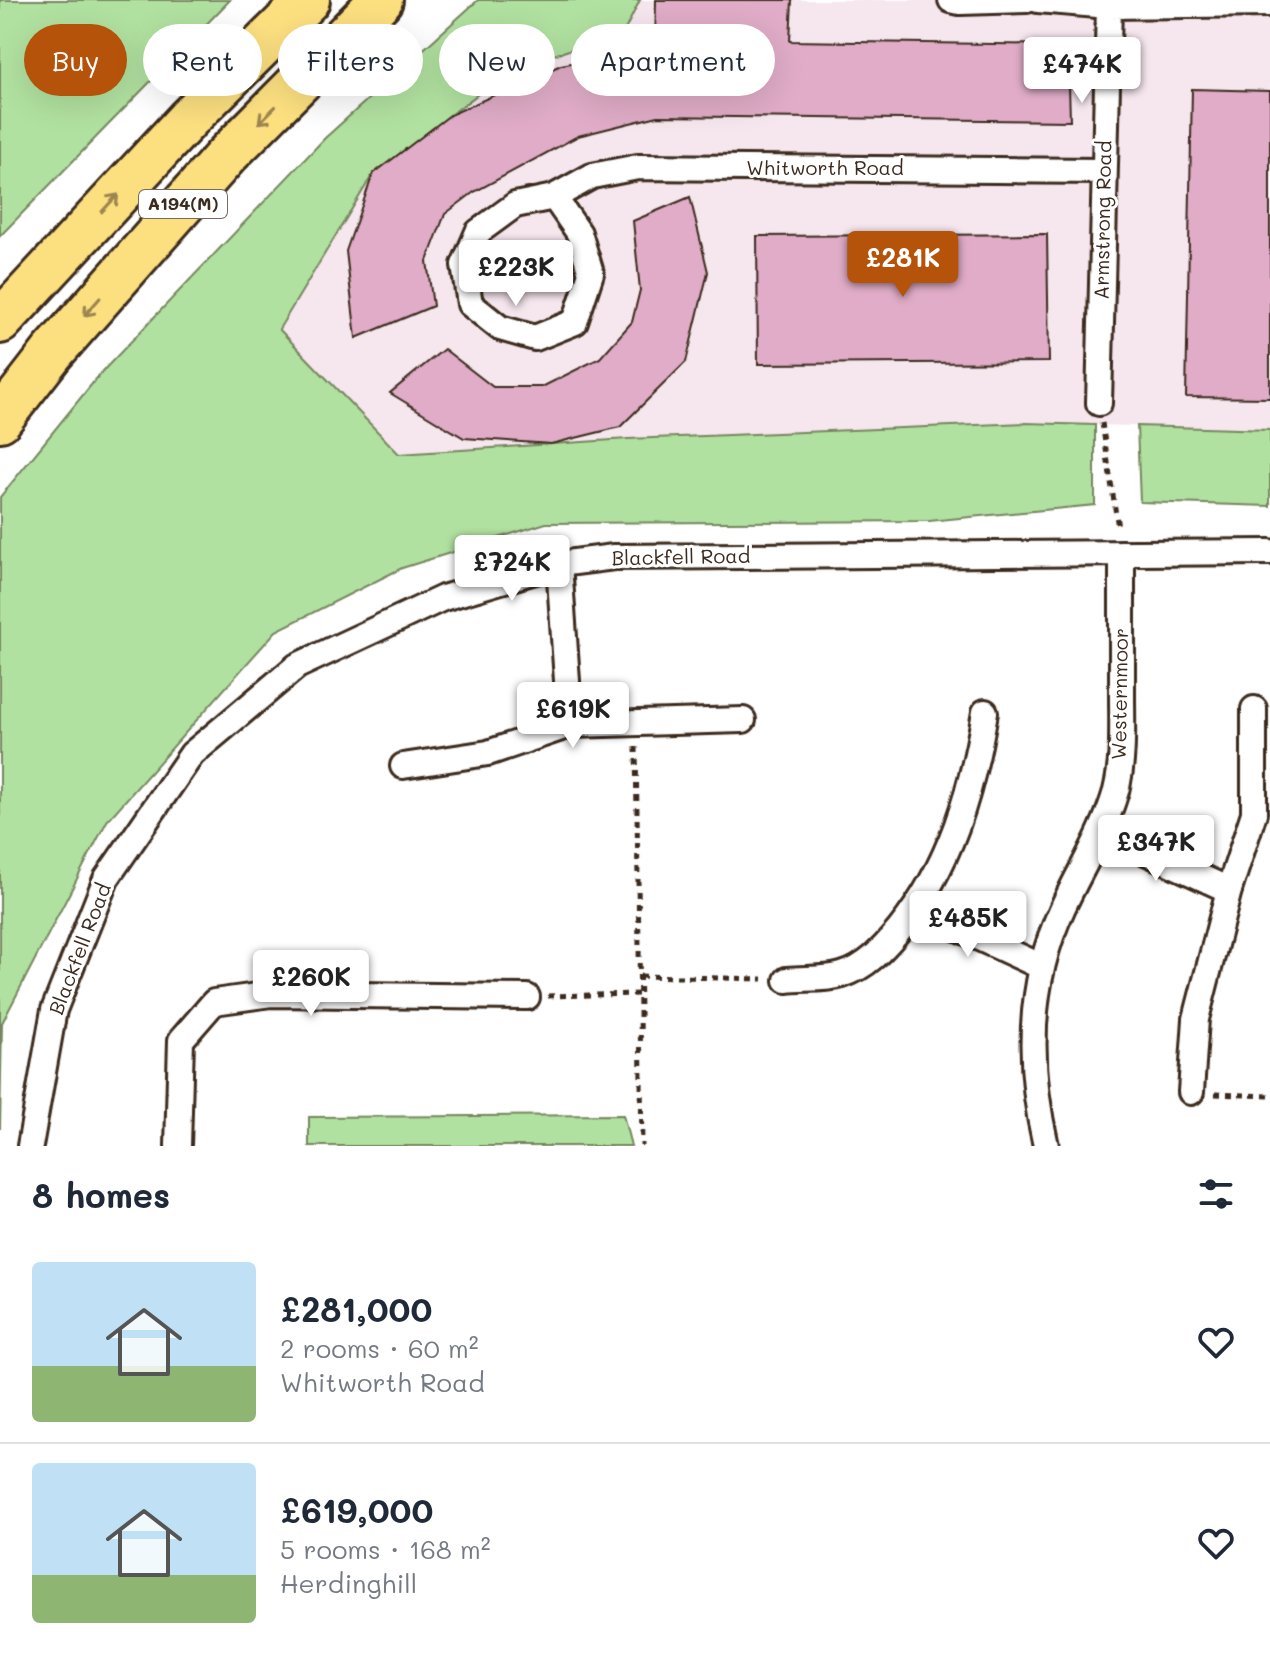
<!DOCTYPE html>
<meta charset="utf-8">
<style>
:root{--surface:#fff;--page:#f2f2f3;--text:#1f2937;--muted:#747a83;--line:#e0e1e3;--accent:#b45309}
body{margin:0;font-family:Mali,sans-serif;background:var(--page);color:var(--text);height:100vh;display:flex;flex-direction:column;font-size:30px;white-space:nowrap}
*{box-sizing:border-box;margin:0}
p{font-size:26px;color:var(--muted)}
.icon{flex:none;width:44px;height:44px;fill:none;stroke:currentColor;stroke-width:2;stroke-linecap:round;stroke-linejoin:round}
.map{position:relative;height:1146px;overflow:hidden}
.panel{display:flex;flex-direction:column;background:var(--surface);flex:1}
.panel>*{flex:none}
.top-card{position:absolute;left:24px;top:24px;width:800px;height:72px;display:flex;gap:16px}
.price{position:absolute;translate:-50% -68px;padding:0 18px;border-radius:8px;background:#fff;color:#222;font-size:26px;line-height:52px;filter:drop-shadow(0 2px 4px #0008)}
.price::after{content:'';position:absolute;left:50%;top:48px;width:24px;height:18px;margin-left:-12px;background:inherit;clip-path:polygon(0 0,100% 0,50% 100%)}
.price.current{background:var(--accent);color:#fff}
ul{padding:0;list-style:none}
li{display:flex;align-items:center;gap:24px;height:200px;padding:0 32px}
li+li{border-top:2px solid var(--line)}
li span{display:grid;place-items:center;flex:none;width:224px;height:160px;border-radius:8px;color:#555}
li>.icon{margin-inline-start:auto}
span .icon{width:96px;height:96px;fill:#fffc;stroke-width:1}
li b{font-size:34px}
h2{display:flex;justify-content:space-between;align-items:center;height:96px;padding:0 32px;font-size:34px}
.chip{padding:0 28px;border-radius:36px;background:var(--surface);box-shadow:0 8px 32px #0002;font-size:28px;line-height:72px}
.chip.current{background:var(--accent);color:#fff}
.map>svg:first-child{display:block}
.built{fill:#f6e6ee}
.green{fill:#b1e1a0;stroke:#76865f;stroke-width:2}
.building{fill:#e0acc7;stroke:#3b2a1e;stroke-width:2}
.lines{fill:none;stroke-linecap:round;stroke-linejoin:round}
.minor-casing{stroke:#3b2a1e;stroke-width:30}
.motorway-casing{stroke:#3b2a1e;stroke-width:48}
.path{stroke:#3b2a1e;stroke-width:5;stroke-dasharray:6 6;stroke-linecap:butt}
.minor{stroke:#fff;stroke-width:24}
.motorway{stroke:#fce080;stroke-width:42}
.oneway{stroke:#9c854f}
.labels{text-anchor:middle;stroke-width:6;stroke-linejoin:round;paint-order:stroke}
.shield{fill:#fff;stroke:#766a62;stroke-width:2}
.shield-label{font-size:18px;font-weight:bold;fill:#3b2a1e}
.street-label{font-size:20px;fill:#3b2a1e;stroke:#fff}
</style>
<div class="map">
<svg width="1270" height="1146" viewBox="0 0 1270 1146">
<rect width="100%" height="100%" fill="#fff"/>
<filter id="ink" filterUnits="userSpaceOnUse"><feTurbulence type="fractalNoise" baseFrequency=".0125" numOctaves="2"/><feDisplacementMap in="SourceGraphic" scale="16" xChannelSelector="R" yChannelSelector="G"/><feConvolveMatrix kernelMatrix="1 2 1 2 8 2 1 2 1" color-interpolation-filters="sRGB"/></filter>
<g filter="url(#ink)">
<polygon class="built" points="640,0 1270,0 1270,430 1026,423 628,439 399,454 279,329 373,174 511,69 624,32"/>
<g class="green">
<polygon points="0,0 230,0 0,236"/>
<polygon points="478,0 640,0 624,32 511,69 373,174 279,329 399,454 628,439 1026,423 1095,425 1095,505 929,521 546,523 402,568 276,631 107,821 2,1023 0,1129 0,497 100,374 325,138"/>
<polygon points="1137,426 1270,430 1270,506 1140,502"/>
<polygon points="623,1115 631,1146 309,1146 309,1117"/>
</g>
<g class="building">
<polygon points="656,0 792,0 790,41 1068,45 1070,121 658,116 578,136 474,192 445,214 427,261 433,306 356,338 346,251 373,174 450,115 561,65 655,47"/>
<polygon points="1192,89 1270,91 1270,398 1186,397"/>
<polygon points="690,197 708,272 686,362 620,427 551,444 464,438 390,393 444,349 493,387 542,387 600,358 632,322 640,290 633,221"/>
<polygon points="1047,234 1049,362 758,364 757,236"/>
</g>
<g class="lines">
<defs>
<g id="minor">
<polyline points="951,0 960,2 1027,0"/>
<polyline points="1038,0 1109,6 1110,0"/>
<polyline points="554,197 579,233 591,273 575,322 535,338 500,328 470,304 464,265 478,232 515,205 554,197 592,176 638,167 1103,171"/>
<polyline points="1099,403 1109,6 1270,4"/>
<polyline points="559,564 570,725"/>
<polyline points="403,766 488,753 570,725 743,720"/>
<polyline points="1102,832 1229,890"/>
<polyline points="916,909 1040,966"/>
<path d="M787 980C804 978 825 980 842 975 866 968 883 949 899 930 950 867 972 791 985 712"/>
<polyline points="1191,1092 1196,1019 1229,890 1254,813 1254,709"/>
<polyline points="30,1146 54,1010 106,879 192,754 297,666 443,598 559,564 614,557 1270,552"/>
<polyline points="178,1146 181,1040 214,1002 271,994 527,997"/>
<path d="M1046 1146C1027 1065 1027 984 1063 907 1081 868 1104 833 1116 791 1124 760 1122 725 1122 694 1122 647 1122 600 1122 553"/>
</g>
<g id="motorway">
<polyline points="0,322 188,119 308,0"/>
<polyline points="0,420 52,353 226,156 381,0"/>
</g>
</defs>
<use href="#minor" class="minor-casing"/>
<use href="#motorway" class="motorway-casing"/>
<g class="path">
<polyline points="1102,423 1118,528"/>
<polyline points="636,747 642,1146"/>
<polyline points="640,976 763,979"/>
<polyline points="548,996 640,994"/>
<polyline points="1215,1094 1270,1096"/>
</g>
<use href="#minor" class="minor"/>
<use href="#motorway" class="motorway"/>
</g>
<defs><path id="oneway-shaft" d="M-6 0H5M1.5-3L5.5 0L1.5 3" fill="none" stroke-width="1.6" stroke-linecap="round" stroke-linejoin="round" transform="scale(2)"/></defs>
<g class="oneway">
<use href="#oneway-shaft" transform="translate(267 115) rotate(135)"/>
<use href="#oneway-shaft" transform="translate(110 203) rotate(-47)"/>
<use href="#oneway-shaft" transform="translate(92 307) rotate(131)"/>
</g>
</g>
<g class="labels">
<rect class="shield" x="139" y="190" width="88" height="28" rx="6"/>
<g class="shield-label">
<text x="183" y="210">A194(M)</text>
</g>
<g class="street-label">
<text x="825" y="175">Whitworth Road</text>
<text transform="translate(1103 220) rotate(-89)" y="7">Armstrong Road</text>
<text transform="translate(681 557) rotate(-1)" y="7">Blackfell Road</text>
<text transform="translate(1120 694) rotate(-89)" y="7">Westernmoor</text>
<text transform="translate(80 949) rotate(-69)" y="7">Blackfell Road</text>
</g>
</g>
</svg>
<b class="price" style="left:1082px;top:105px">£474K</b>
<b class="price current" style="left:903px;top:299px">£281K</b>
<b class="price" style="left:516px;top:308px">£223K</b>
<b class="price" style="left:512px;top:603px">£724K</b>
<b class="price" style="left:573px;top:750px">£619K</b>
<b class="price" style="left:1156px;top:883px">£347K</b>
<b class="price" style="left:968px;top:959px">£485K</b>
<b class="price" style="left:311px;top:1018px">£260K</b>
<div class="top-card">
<a class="chip current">Buy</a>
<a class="chip">Rent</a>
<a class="chip">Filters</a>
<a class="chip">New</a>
<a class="chip">Apartment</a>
</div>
</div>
<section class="panel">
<h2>8 homes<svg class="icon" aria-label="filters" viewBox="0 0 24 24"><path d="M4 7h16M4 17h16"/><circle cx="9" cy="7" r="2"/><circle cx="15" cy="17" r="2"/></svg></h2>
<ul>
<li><span style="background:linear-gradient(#bfe0f5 65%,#8fb573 0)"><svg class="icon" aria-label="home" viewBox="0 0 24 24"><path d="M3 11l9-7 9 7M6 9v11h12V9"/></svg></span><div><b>£281,000</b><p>2 rooms · 60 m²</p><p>Whitworth Road</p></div><svg class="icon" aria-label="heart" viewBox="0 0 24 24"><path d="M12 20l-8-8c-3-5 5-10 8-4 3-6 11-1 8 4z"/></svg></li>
<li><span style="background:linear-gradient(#bfe0f5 70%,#8fb573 0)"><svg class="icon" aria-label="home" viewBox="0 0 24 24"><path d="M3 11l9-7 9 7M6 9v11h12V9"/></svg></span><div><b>£619,000</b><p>5 rooms · 168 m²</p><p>Herdinghill</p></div><svg class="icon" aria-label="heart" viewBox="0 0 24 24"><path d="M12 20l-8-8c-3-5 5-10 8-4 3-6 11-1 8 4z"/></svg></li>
</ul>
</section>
